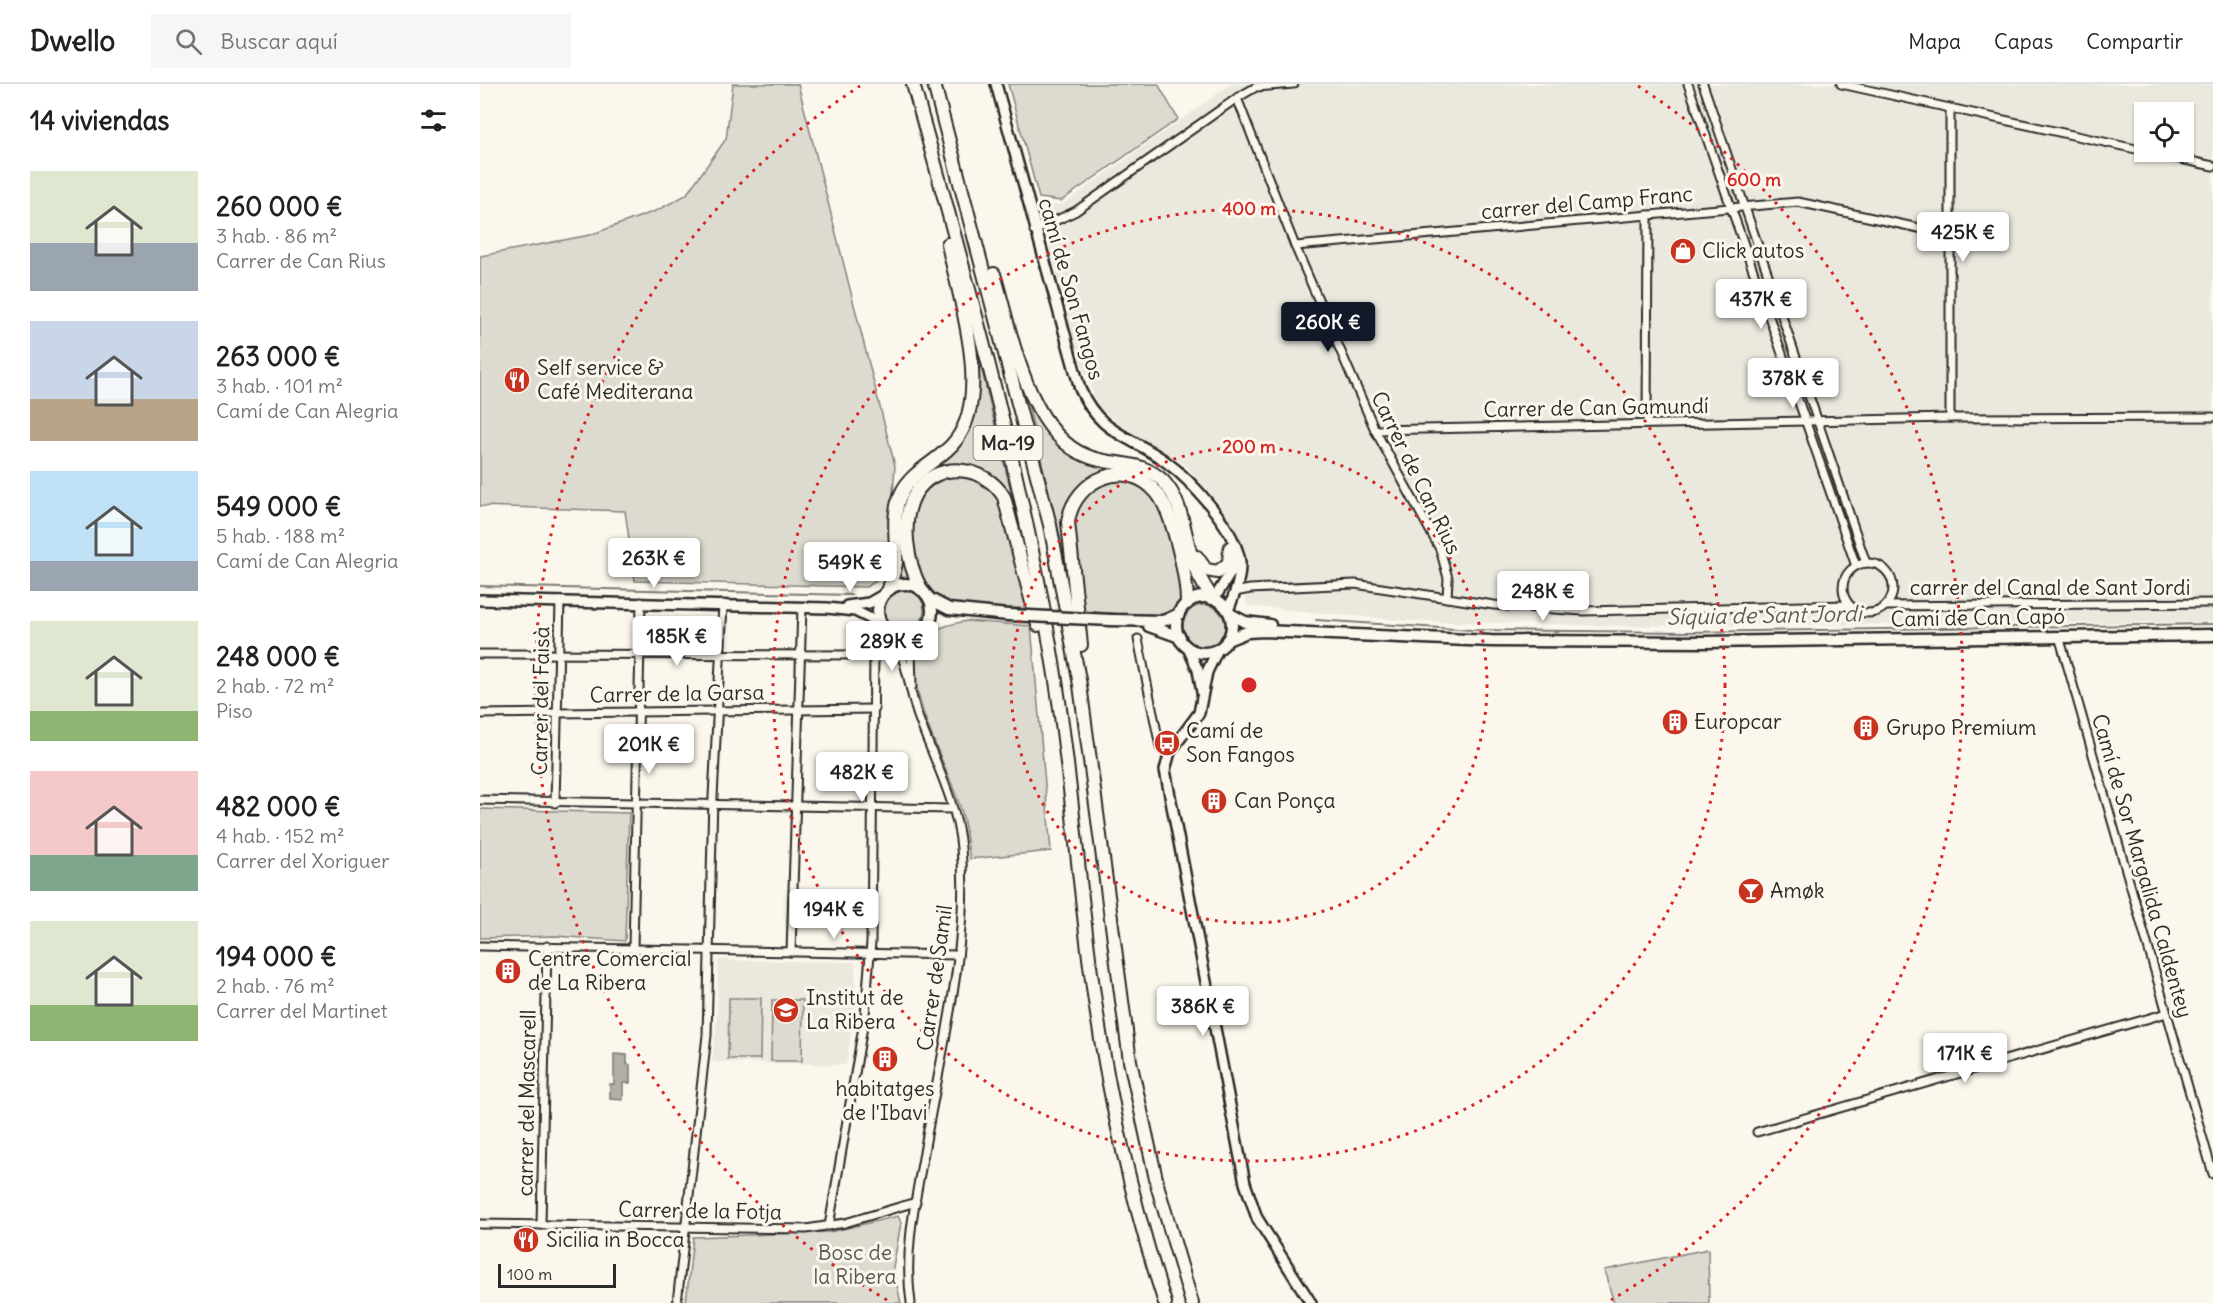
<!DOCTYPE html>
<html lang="es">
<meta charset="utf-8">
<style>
:root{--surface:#fff;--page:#f6f6f6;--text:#202124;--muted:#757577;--line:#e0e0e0;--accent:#111827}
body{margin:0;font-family:Delius,sans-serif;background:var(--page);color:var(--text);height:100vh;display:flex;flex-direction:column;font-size:22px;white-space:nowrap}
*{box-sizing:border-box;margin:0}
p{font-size:20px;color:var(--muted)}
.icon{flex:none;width:33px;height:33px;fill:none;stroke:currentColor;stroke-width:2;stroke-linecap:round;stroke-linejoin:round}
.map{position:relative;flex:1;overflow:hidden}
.drawer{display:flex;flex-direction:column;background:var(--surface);width:480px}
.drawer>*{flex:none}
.controls{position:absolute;left:1654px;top:18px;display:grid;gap:12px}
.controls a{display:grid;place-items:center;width:60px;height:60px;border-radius:0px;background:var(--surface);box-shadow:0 2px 4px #0004;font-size:30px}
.scale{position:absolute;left:18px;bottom:15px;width:118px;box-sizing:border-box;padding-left:6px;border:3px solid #2b2b2b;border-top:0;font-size:16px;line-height:21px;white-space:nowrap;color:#2b2b2b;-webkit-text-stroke:4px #fbf7ec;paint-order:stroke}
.price{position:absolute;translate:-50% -51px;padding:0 14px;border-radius:6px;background:#fff;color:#222;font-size:20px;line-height:39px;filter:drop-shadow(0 2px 3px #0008)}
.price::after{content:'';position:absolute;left:50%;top:36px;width:18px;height:14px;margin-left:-9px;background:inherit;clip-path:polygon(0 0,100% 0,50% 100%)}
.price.selected{background:var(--accent);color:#fff}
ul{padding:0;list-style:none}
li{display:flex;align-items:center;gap:18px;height:150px;padding:0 30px}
li span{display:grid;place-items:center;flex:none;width:168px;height:120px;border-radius:0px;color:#555}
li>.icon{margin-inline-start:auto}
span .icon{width:72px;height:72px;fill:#fffc;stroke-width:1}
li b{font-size:26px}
h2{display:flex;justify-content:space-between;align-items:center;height:72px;padding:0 30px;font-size:26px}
header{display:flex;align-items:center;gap:36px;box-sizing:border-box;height:84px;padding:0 30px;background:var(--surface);border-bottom:2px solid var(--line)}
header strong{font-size:28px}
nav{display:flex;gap:33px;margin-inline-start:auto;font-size:21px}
.search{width:420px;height:54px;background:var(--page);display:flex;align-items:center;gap:15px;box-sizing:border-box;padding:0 21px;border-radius:0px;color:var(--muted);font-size:22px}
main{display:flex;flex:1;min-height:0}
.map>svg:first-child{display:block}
.built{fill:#ebe8de;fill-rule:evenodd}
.green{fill:#dddad0;stroke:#84827e;stroke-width:1.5}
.water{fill:#b1afa7;stroke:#7b7a75;stroke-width:1.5}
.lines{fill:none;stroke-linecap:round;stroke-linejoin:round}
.stream{stroke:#7b7a75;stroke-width:2}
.minor-casing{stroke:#2b2b2b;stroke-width:11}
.tertiary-casing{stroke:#2b2b2b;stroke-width:14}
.primary-casing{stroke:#2b2b2b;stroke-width:15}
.motorway-casing{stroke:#2b2b2b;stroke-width:16}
.minor{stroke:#fbf7ec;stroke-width:7}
.tertiary{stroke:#fbf7ec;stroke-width:9}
.primary{stroke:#fbf7ec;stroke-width:10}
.motorway{stroke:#fbf7ec;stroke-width:12}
.primary-bridge-casing{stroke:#2b2b2b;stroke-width:15;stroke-linecap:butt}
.primary-bridge{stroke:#fbf7ec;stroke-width:10}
.ring{fill:none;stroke:#d62828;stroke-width:3;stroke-dasharray:3 6}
.labels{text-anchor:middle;stroke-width:6;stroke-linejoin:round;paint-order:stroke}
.shield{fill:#fbf7ec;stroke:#696865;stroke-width:1.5}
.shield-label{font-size:20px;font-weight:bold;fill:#2b2b2b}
.street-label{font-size:21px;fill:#2b2b2b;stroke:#fbf7ec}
.poi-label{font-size:21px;fill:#2b2b2b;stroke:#fbf7ec;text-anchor:start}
.park-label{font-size:21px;fill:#585754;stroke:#fbf7ec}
.water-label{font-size:22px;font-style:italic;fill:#5a5956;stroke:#fbf7ec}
.centre{fill:#d62828;stroke:#fbf7ec;stroke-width:3}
.ring-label{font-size:18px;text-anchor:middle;font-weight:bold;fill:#d62828;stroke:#fbf7ec;stroke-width:6;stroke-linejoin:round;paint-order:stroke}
</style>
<header>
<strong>Dwello</strong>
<div class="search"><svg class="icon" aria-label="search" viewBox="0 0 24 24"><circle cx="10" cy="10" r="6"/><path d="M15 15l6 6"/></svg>Buscar aquí</div>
<nav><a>Mapa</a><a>Capas</a><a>Compartir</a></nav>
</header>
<main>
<section class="drawer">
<h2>14 viviendas<svg class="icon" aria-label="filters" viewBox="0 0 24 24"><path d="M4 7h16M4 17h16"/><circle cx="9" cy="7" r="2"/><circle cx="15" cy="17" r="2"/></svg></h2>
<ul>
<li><span style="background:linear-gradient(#dfe7d0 60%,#9aa5b1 0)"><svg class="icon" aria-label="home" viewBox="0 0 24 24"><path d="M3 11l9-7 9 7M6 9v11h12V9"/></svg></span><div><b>260 000 €</b><p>3 hab. · 86 m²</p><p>Carrer de Can Rius</p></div></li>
<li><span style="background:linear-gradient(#c9d6e8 65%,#b9a48a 0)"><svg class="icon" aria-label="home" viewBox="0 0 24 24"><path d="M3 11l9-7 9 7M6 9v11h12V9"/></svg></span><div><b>263 000 €</b><p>3 hab. · 101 m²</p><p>Camí de Can Alegria</p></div></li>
<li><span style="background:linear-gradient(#bfe0f5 75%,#9aa5b1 0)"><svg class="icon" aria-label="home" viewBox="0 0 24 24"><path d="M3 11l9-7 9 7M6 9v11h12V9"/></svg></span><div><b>549 000 €</b><p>5 hab. · 188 m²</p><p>Camí de Can Alegria</p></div></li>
<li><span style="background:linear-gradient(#dfe7d0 75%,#8fb573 0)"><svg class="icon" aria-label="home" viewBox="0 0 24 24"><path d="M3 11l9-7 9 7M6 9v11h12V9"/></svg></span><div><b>248 000 €</b><p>2 hab. · 72 m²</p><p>Piso</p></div></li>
<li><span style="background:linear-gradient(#f6c9c9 70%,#7fa58c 0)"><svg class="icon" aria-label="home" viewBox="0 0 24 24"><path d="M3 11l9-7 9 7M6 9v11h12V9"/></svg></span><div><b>482 000 €</b><p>4 hab. · 152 m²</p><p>Carrer del Xoriguer</p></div></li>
<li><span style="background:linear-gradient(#dfe7d0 70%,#8fb573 0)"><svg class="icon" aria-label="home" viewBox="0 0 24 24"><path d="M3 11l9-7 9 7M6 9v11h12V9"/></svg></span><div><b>194 000 €</b><p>2 hab. · 76 m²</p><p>Carrer del Martinet</p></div></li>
</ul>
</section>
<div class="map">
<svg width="1733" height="1219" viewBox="0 0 1733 1219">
<rect width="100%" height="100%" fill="#fbf7ec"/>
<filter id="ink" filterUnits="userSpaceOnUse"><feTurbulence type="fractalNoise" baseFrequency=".0167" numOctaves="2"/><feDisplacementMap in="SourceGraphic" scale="12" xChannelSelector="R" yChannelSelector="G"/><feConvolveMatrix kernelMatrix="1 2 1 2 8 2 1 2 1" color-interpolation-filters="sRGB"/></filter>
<g filter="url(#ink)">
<g class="built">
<path d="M751 0H1733V538L1147 542 929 537 767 522 757 452 741 422 704 380 659 357 618 323 597 267 559 123 583 120ZM1665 28H1704V68H1665Z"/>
<polygon points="238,876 375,878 376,916 366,981 232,978 237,936"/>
</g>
<g class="green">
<polygon points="253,0 318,0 415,382 407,491 386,503 155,497 145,427 0,422 0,172 110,151 178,126 206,111 246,55"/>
<polygon points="528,0 678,0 698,35 581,117 559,114"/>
<polygon points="489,233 539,441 537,442 532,424 483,381 466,382 433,405 430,495 419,495 424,418 436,397 478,363 488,350 497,325 498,297"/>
<path d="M546 312 565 345 589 368 609 378 652 384 676 398 690 415 720 505 713 506 680 405 618 390C580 406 582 444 586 479Z"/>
<path d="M473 392 499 397 517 412 548 524C522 523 485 529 462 515 436 499 425 446 438 419 445 403 458 396 473 392Z"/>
<path d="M641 397C653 399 665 404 673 414 683 427 708 509 699 522 695 529 686 531 679 533L603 527 594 439C598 415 615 397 641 397Z"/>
<circle cx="424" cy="526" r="20"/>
<circle cx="724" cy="542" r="21"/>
<path d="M487 537 551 542 571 767 490 775C487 760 486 744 482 729 470 686 432 623 435 579 436 549 462 541 487 537Z"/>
<polygon points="0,725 149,729 145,857 75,852 0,854"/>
<polygon points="249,914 281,914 280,975 248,975"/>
<polygon points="292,916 323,916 322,977 291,977"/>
<polygon points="418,1132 421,1139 413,1184 421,1219 206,1219 213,1153 350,1148"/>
<polygon points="1228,1165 1229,1219 1134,1219 1124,1186"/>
</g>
<polygon class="water" points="134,970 147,971 147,980 150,981 150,999 143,999 143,1016 130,1015 130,1000 134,1000"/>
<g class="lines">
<g class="stream">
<polyline points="0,502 372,511"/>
<polyline points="836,536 991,546 1206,548 1733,540"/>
</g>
<defs>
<g id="minor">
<polyline points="1208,0 1376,482"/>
<polyline points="1223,0 1386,479"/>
<polyline points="1361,0 1665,67"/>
<polyline points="757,14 815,162 895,346 960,465 968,494 967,514"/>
<polyline points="1470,25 1470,334"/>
<polyline points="1668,68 1733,82"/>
<polyline points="554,147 596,127 757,14 776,3 814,0"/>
<polyline points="815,162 1318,118 1471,151"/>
<polyline points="1167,339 1168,131"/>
<polyline points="895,346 1470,334 1733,333"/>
<circle cx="1388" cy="504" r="25"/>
<polyline points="755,508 770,505 875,500 1014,521 1103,527 1369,521"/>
<polyline points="1407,522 1733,519"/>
<path d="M410 550C427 569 429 610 439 635 454 676 477 719 481 764 490 857 462 965 446 1057 437 1110 423 1165 431 1219"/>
<polyline points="1579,552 1733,1090"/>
<polyline points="658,555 680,663 688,671"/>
<polyline points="0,570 394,571 391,858 385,931 349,1142"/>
<polyline points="432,602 431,568 441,549"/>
<polyline points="0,630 395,625"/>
<polyline points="0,716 472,725"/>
<polyline points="75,719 80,517"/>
<polyline points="0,862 478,871"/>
<polyline points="153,864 161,518"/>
<polyline points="311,868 322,523"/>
<polyline points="1277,1048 1687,929"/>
<polyline points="0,1140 326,1145 365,1139 436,1118"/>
<polyline points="61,1141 67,862"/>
<polyline points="197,1219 227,951 233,713 243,520"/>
</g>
<g id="tertiary">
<path d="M516 0 600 305C621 351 649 351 685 377 711 396 756 445 760 478 761 496 754 511 748 527"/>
<polyline points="734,515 751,488 753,474"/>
<polyline points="0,516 347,524 375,527 401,540"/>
<polyline points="367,522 389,519 403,511"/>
<polyline points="708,564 718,586 722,608"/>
<polyline points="738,565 727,588 719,629 690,668 685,686 765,1099 777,1134 831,1219"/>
</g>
<g id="primary">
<circle cx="425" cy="527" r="27"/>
<circle cx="724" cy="541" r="28"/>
<polyline points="450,515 469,525 528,531"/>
<polyline points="750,530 765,538 790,541"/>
<polyline points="631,536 683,537 699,530"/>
<polyline points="669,542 700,553"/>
<polyline points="747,556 767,548 784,547 1011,557 1224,558 1733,551"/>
</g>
<g id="motorway">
<path d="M433 0C487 197 544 395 576 597 591 694 598 792 611 889 626 1001 650 1112 685 1219"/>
<polyline points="454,0 570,441 600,601 650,977 678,1104 712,1219"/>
<path d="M514 190C531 246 547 349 607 372 633 383 661 375 683 397 703 418 704 451 713 478 717 491 725 503 732 514"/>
<polyline points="717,473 726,486 738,488 749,479 750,464"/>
<path d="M409 505C411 496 415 487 416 478 417 455 411 431 421 410 432 385 461 377 476 356 512 309 479 214 468 160"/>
<path d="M441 505C427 479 420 437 435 410 456 375 505 381 524 413L558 541"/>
<path d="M601 561 588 438C594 395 647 372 677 409 693 429 707 494 707 519"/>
</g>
</defs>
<use href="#minor" class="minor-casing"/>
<use href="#tertiary" class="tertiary-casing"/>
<use href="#primary" class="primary-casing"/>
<use href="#motorway" class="motorway-casing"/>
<use href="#minor" class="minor"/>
<use href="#tertiary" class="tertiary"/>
<use href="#primary" class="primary"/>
<use href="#motorway" class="motorway"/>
<defs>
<polyline id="primary-bridge" points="528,531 631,536"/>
</defs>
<use href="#primary-bridge" class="primary-bridge-casing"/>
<use href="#primary-bridge" class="primary-bridge"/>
</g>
</g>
<g class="ring">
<circle cx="769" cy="601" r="238"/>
<circle cx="769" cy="601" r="476"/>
<path d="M407 1216A714 714 0 0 1 380 2M1158 2A714 714 0 0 1 1131 1216"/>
</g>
<defs>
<symbol id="shop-disc" viewBox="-11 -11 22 22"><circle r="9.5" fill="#c8321e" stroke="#fbf7ec"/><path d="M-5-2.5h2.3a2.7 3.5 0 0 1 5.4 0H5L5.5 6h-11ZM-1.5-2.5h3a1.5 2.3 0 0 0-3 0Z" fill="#fff"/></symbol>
<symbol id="restaurant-disc" viewBox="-11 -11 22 22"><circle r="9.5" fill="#c8321e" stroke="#fbf7ec"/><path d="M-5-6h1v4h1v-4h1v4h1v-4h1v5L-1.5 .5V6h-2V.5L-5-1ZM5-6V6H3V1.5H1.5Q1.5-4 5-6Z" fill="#fff"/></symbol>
<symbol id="building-disc" viewBox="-11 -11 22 22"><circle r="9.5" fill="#c8321e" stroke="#fbf7ec"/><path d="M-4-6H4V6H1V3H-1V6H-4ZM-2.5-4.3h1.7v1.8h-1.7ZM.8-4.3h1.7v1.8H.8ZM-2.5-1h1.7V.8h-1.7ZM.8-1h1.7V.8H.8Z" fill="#fff"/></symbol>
<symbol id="bus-disc" viewBox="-11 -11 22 22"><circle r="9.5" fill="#c8321e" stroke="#fbf7ec"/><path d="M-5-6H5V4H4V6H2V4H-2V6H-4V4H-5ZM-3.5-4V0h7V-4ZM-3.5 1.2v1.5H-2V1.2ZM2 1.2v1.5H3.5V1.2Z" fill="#fff"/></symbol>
<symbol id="bar-disc" viewBox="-11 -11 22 22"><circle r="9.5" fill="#c8321e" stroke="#fbf7ec"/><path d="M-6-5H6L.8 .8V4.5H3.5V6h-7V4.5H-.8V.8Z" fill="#fff"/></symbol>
<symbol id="school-disc" viewBox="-11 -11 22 22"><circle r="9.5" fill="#c8321e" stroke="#fbf7ec"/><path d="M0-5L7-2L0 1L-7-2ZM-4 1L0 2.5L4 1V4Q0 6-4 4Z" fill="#fff"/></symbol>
</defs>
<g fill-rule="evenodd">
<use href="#shop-disc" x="1188" y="152" width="30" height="30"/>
<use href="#restaurant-disc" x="22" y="281" width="30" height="30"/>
<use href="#building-disc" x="1180" y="623" width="30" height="30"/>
<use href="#building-disc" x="1371" y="629" width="30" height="30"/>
<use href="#bus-disc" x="672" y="644" width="30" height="30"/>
<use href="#building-disc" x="719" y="702" width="30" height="30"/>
<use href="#bar-disc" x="1256" y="792" width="30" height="30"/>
<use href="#building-disc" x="13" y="872" width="30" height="30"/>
<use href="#school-disc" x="291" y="911" width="30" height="30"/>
<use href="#building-disc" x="390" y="960" width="30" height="30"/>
<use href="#restaurant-disc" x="31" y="1141" width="30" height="30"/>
</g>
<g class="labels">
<rect class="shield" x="493.5" y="342" width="69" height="34" rx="4.5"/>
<g class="shield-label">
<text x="528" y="366">Ma-19</text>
</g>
<g class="street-label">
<text transform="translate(1107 119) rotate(-5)" y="7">carrer del Camp Franc</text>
<text transform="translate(591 205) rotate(74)" y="7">camí de Son Fangos</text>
<text transform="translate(1116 324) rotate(-1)" y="7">Carrer de Can Gamundí</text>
<text transform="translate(936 389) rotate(64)" y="7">Carrer de Can Rius</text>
<text x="1570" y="511">carrer del Canal de Sant Jordi</text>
<text transform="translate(1498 534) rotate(-1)" y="7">Camí de Can Capó</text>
<text transform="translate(197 610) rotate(-1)" y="7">Carrer de la Garsa</text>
<text transform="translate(61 617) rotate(-89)" y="7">Carrer del Faisà</text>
<text transform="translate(1662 782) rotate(74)" y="7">Camí de Sor Margalida Caldentey</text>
<text transform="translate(455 894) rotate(-82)" y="7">Carrer de Samil</text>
<text transform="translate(47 1019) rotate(-89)" y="7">carrer del Mascarell</text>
<text transform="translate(220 1127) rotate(1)" y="7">Carrer de la Fotja</text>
</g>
<g class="poi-label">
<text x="1222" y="174">Click autos</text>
<text x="57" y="291">Self service &amp;<tspan x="57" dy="24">Café Mediterana</tspan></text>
<text x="1214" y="645">Europcar</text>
<text x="1406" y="651">Grupo Premium</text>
<text x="706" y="654">Camí de<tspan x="706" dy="24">Son Fangos</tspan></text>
<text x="754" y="724">Can Ponça</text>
<text x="1290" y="814">Amøk</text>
<text x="48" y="882">Centre Comercial<tspan x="48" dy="24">de La Ribera</tspan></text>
<text x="326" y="921">Institut de<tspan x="326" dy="24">La Ribera</tspan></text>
<text x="405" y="1012" text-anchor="middle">habitatges<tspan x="405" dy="24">de l'Ibavi</tspan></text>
<text x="66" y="1163">Sicilia in Bocca</text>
</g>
<g class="park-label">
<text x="375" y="1176">Bosc de<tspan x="375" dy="24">la Ribera</tspan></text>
</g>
<g class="water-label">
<text transform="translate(1284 531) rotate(-1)" y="8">Síquia de Sant Jordi</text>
</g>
</g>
<circle cx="769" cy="601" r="9" class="centre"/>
<g class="ring-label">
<text x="1274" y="102">600 m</text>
<text x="769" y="131">400 m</text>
<text x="769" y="369">200 m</text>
</g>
</svg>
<div class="controls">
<a><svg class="icon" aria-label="locate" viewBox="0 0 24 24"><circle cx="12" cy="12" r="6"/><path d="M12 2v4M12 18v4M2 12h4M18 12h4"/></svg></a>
</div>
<div class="scale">100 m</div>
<b class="price" style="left:1483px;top:179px">425K €</b>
<b class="price" style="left:1281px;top:246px">437K €</b>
<b class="price selected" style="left:848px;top:269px">260K €</b>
<b class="price" style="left:1313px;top:325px">378K €</b>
<b class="price" style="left:174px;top:505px">263K €</b>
<b class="price" style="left:370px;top:509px">549K €</b>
<b class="price" style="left:1063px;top:538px">248K €</b>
<b class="price" style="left:197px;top:583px">185K €</b>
<b class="price" style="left:412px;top:588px">289K €</b>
<b class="price" style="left:169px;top:691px">201K €</b>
<b class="price" style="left:382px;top:719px">482K €</b>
<b class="price" style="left:354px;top:856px">194K €</b>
<b class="price" style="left:723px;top:953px">386K €</b>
<b class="price" style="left:1485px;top:1000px">171K €</b>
</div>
</main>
